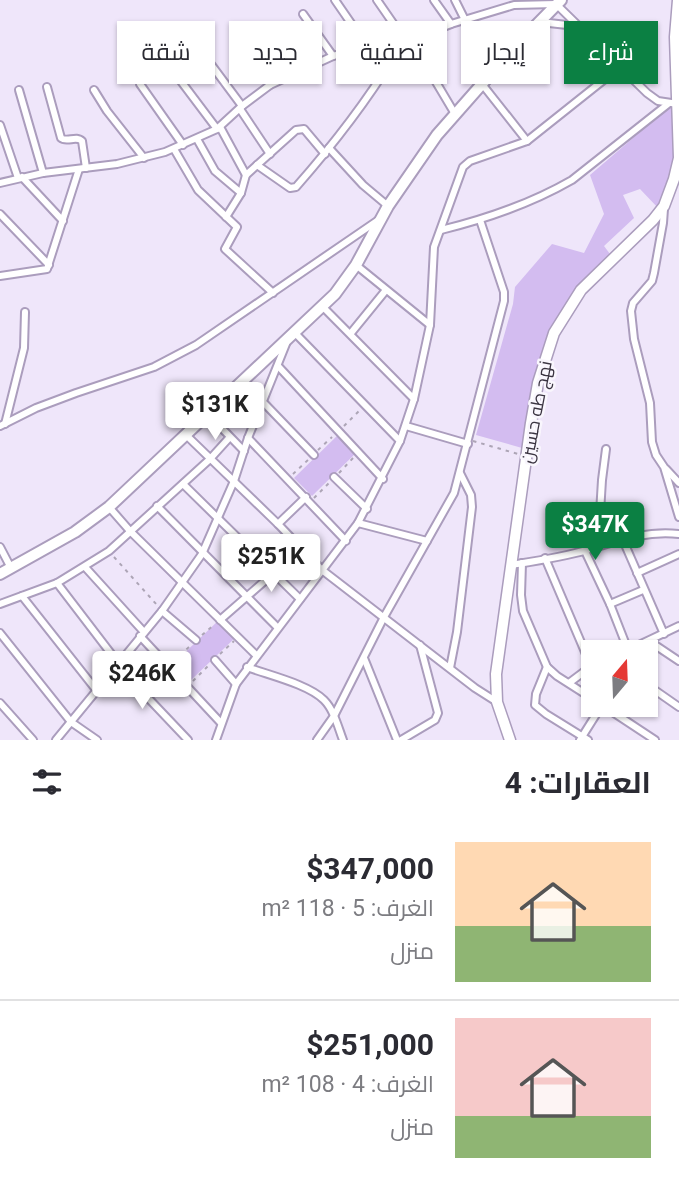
<!DOCTYPE html>
<html lang="ar">
<meta charset="utf-8">
<style>
:root{--surface:#fff;--page:#f2f2f3;--text:#2b2b33;--muted:#7c7c81;--line:#e1e1e2;--accent:#0b8043}
body{margin:0;font-family:Roboto,Cairo,sans-serif;background:var(--page);color:var(--text);direction:rtl;height:100vh;display:flex;flex-direction:column;font-size:26px;white-space:nowrap}
*{box-sizing:border-box;margin:0}
p{font-size:23px;color:var(--muted)}
.icon{flex:none;width:38px;height:38px;fill:none;stroke:currentColor;stroke-width:2;stroke-linecap:round;stroke-linejoin:round}
.map{position:relative;height:740px;overflow:hidden;direction:ltr}
.drawer{display:flex;flex-direction:column;background:var(--surface);flex:1}
.drawer>*{flex:none}
.top-card{position:absolute;left:21px;top:21px;width:637px;height:63px;direction:rtl;display:flex;gap:14px}
.needle{width:46px;rotate:19deg}
.controls{position:absolute;left:581px;top:640px;display:grid;gap:14px}
.controls a{display:grid;place-items:center;width:77px;height:77px;border-radius:0px;background:var(--surface);box-shadow:0 2px 5px #0004;font-size:35px}
.price{position:absolute;translate:-50% -60px;padding:0 16px;border-radius:7px;background:#fff;color:#222;font-size:23px;line-height:46px;filter:drop-shadow(0 2px 4px #0008)}
.price::after{content:'';position:absolute;left:50%;top:42px;width:21px;height:16px;margin-left:-10px;background:inherit;clip-path:polygon(0 0,100% 0,50% 100%)}
.price.current{background:var(--accent);color:#fff}
ul{padding:0;list-style:none}
li{display:flex;align-items:center;gap:21px;height:175px;padding:0 28px}
li+li{border-top:2px solid var(--line)}
li span{display:grid;place-items:center;flex:none;width:196px;height:140px;border-radius:0px;color:#555}
li>.icon{margin-inline-start:auto}
span .icon{width:84px;height:84px;fill:#fffc;stroke-width:1}
li b{font-size:30px}
h2{display:flex;justify-content:space-between;align-items:center;height:84px;padding:0 28px;font-size:30px}
.tag{padding:0 24px;border-radius:0px;background:var(--surface);box-shadow:0 2px 5px #0004;font-size:24px;line-height:63px}
.tag.current{background:var(--accent);color:#fff}
.map>svg:first-child{display:block}
.green{fill:#d3bcf0}
.lines{fill:none;stroke-linecap:round;stroke-linejoin:round}
.minor-casing{stroke:#ab9dbd;stroke-width:10}
.secondary-casing{stroke:#ab9dbd;stroke-width:13}
.primary-casing{stroke:#ab9dbd;stroke-width:14}
.path{stroke:#ada5b6;stroke-width:2;stroke-dasharray:3.5 5;stroke-linecap:butt}
.minor{stroke:#fff;stroke-width:6}
.secondary{stroke:#fff;stroke-width:10}
.primary{stroke:#fff;stroke-width:10}
.labels{text-anchor:middle;stroke-width:5;stroke-linejoin:round;paint-order:stroke}
.street-label{font-size:18px;fill:#3a3441;stroke:#f9f6fd}
</style>
<div class="map">
<svg width="679" height="740" viewBox="0 0 679 740">
<rect width="100%" height="100%" fill="#efe6fa"/>
<g class="green">
<polygon points="669,107 678,109 677,158 659,209 640,189 623,195 634,218 604,246 610,254 587,278 538,374 522,448 476,435 513,304 515,287 552,244 584,253 604,214 590,175"/>
<polygon points="341,432 359,450 312,496 294,478"/>
<polygon points="220,619 237,636 191,680 174,663"/>
</g>
<g class="lines">
<defs>
<g id="minor">
<polyline points="335,0 366,45"/>
<polyline points="377,0 404,39"/>
<polyline points="434,0 451,24"/>
<polyline points="455,0 465,20"/>
<polyline points="303,14 333,56"/>
<polyline points="540,22 576,26"/>
<polyline points="273,29 301,70"/>
<polyline points="411,40 455,114"/>
<polyline points="240,44 270,85"/>
<polyline points="210,63 242,106"/>
<polyline points="168,64 217,129"/>
<polyline points="140,84 183,145"/>
<polyline points="482,84 527,141"/>
<path d="M47 87 61 138C67 143 76 135 82 141L86 168"/>
<polyline points="19,90 43,173"/>
<polyline points="94,90 107,111 144,158"/>
<polyline points="240,109 270,154"/>
<polyline points="0,125 18,178"/>
<polyline points="220,127 246,175"/>
<polyline points="197,139 215,171 241,193"/>
<polyline points="329,148 363,185 388,206"/>
<polyline points="174,149 198,190 237,227 225,249 273,293"/>
<path d="M257 165 290 188 296 187C332 146 365 104 393 58 397 51 402 46 404 39"/>
<polyline points="22,177 63,221"/>
<polyline points="0,183 43,173 117,164 165,152 217,129 242,106 270,85 333,56 386,41 411,40 451,24 514,5 556,4 647,93 658,101 678,104"/>
<polyline points="664,209 663,223 654,273 652,281 633,303 631,311 634,339 650,403 652,442 656,455 664,467 679,517"/>
<polyline points="0,214 49,265"/>
<polyline points="226,217 241,193 246,175 296,130 304,129 325,154"/>
<path d="M441 230C486 219 532 203 572 180L668 104"/>
<polyline points="356,265 430,325"/>
<polyline points="0,276 47,269 79,169"/>
<polyline points="322,306 414,399"/>
<polyline points="294,332 400,441"/>
<polyline points="351,333 386,290"/>
<polyline points="278,366 383,479"/>
<polyline points="264,403 314,455"/>
<polyline points="207,413 244,451"/>
<polyline points="5,424 24,348 25,312"/>
<polyline points="0,426 36,408 76,393 154,367 196,345 377,221"/>
<polyline points="406,426 468,444"/>
<polyline points="185,434 278,524 322,570 475,688 497,702"/>
<polyline points="248,438 346,541"/>
<polyline points="666,469 679,483"/>
<polyline points="334,477 367,509"/>
<polyline points="183,484 300,599"/>
<polyline points="157,506 277,627"/>
<polyline points="109,507 130,531 256,655"/>
<polyline points="358,523 427,541"/>
<polyline points="278,524 306,497"/>
<polyline points="623,540 664,634"/>
<polyline points="598,546 602,480 606,449"/>
<polyline points="0,547 11,568"/>
<polyline points="585,551 610,604 628,650"/>
<polyline points="545,558 591,666"/>
<polyline points="522,563 521,595 523,611 547,667 557,676 593,699"/>
<path d="M511 565C536 561 563 557 587 550 617 541 647 530 679 534"/>
<polyline points="85,567 143,631"/>
<polyline points="637,573 679,554"/>
<polyline points="57,583 132,681 188,740"/>
<polyline points="22,596 97,691"/>
<polyline points="0,604 57,583 109,551 210,459 229,438"/>
<polyline points="610,604 643,590"/>
<polyline points="162,611 196,640"/>
<polyline points="220,620 275,572 297,544"/>
<polyline points="0,633 71,722 97,740"/>
<polyline points="140,636 221,723"/>
<polyline points="649,641 679,661"/>
<polyline points="622,653 679,626"/>
<polyline points="364,658 397,740"/>
<polyline points="215,660 236,684"/>
<path d="M247 667C268 675 308 684 324 700 334 710 338 727 343 740"/>
<polyline points="547,667 536,694 535,705 546,714 588,740"/>
<polyline points="450,668 457,632 472,507 471,495 460,473"/>
<polyline points="569,683 593,665"/>
<polyline points="646,684 679,707"/>
<polyline points="0,703 33,740"/>
<polyline points="602,705 655,740"/>
<polyline points="56,740 162,611 202,554 234,481 248,438 286,344"/>
<polyline points="216,740 236,684 358,523 400,441 414,399 430,325 434,247 463,167 470,161 527,141 620,67"/>
<polyline points="317,740 334,716 384,617 454,493 504,301 504,292 480,220"/>
<polyline points="401,740 435,720 438,713 420,645"/>
<polyline points="580,740 602,705"/>
</g>
<polyline id="secondary" points="510,740 497,702 496,674 531,423 538,383 554,333 581,290 653,220 664,206 674,179 679,158 675,37 678,0"/>
<polyline id="primary" points="0,574 75,532 109,507 335,294 356,265 388,206 437,135 512,50 561,0"/>
</defs>
<use href="#minor" class="minor-casing"/>
<use href="#secondary" class="secondary-casing"/>
<use href="#primary" class="primary-casing"/>
<g class="path">
<polyline points="344,426 360,410"/>
<polyline points="473,441 518,454"/>
<polyline points="318,450 332,437"/>
<polyline points="339,473 354,457"/>
<polyline points="293,474 309,459"/>
<polyline points="314,498 330,482"/>
<polyline points="114,557 157,605"/>
<polyline points="202,635 214,625"/>
<polyline points="220,654 234,641"/>
<polyline points="174,661 190,646"/>
<polyline points="193,681 209,665"/>
</g>
<use href="#minor" class="minor"/>
<use href="#secondary" class="secondary"/>
<use href="#primary" class="primary"/>
</g>
<g class="labels">
<g class="street-label">
<text transform="translate(536 412) rotate(-79)" y="6">نهج طه حسين</text>
</g>
</g>
</svg>
<div class="controls">
<a><svg class="needle" viewBox="-14 -14 28 28"><path d="M0-13l5 13h-10z" fill="#e53935"/><path d="M0 13l5-13h-10z" fill="#7c7c81"/></svg></a>
</div>
<b class="price" style="left:215px;top:442px">$131K</b>
<b class="price current" style="left:595px;top:562px">$347K</b>
<b class="price" style="left:271px;top:594px">$251K</b>
<b class="price" style="left:142px;top:711px">$246K</b>
<div class="top-card">
<a class="tag current">شراء</a>
<a class="tag">إيجار</a>
<a class="tag">تصفية</a>
<a class="tag">جديد</a>
<a class="tag">شقة</a>
</div>
</div>
<section class="drawer">
<h2>العقارات: 4<svg class="icon" aria-label="filters" viewBox="0 0 24 24"><path d="M4 7h16M4 17h16"/><circle cx="9" cy="7" r="2"/><circle cx="15" cy="17" r="2"/></svg></h2>
<ul>
<li><span style="background:linear-gradient(#ffd9b3 60%,#8fb573 0)"><svg class="icon" aria-label="home" viewBox="0 0 24 24"><path d="M3 11l9-7 9 7M6 9v11h12V9"/></svg></span><div><b>$347,000</b><p>الغرف: 5 · 118 m²</p><p>منزل</p></div></li>
<li><span style="background:linear-gradient(#f6c9c9 70%,#8fb573 0)"><svg class="icon" aria-label="home" viewBox="0 0 24 24"><path d="M3 11l9-7 9 7M6 9v11h12V9"/></svg></span><div><b>$251,000</b><p>الغرف: 4 · 108 m²</p><p>منزل</p></div></li>
</ul>
</section>
